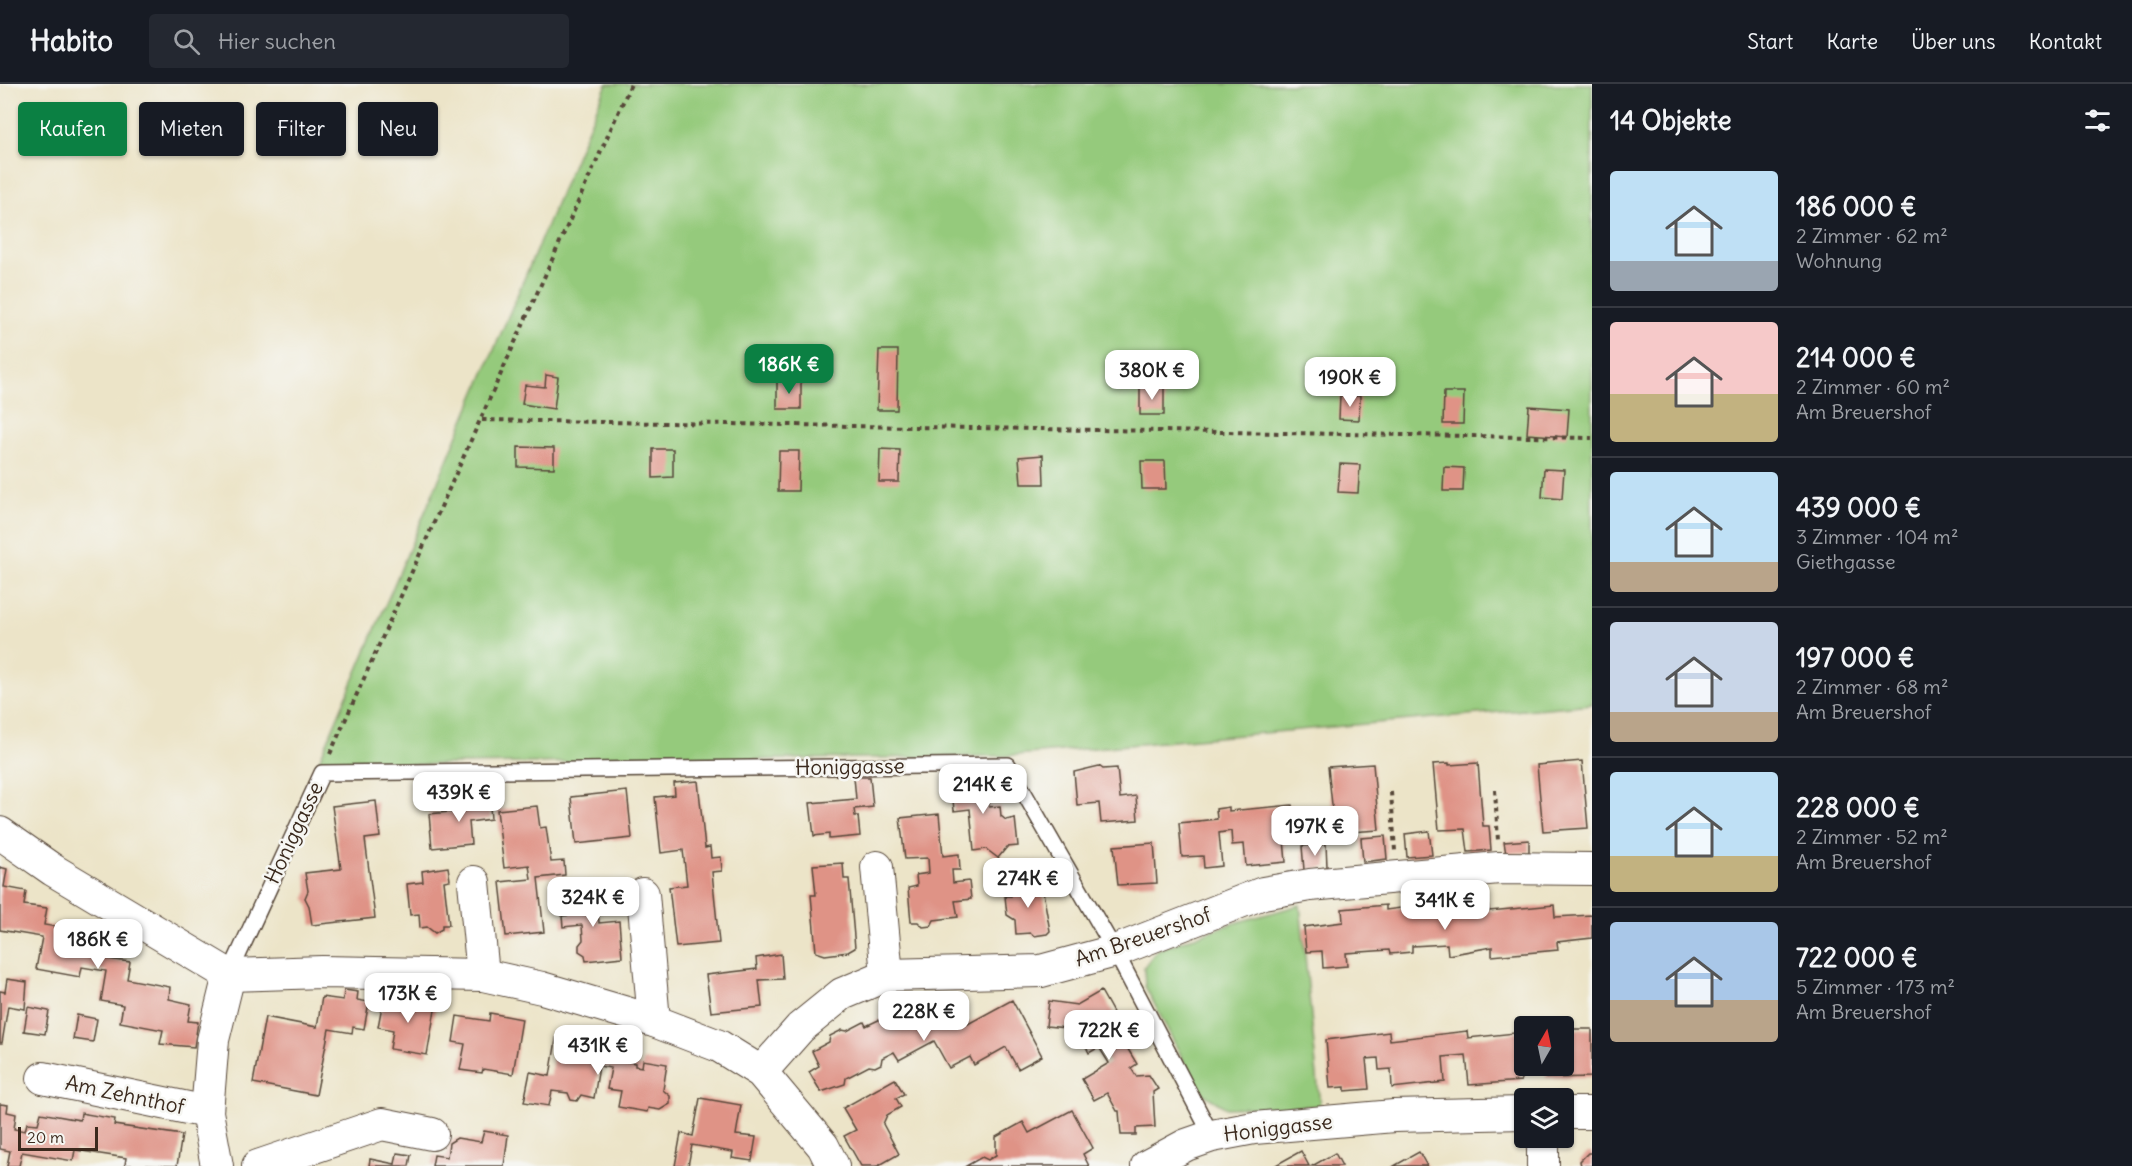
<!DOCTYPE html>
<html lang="de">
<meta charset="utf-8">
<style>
:root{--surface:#171b24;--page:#242831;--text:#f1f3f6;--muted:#9ea1a6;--line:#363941;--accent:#0b8043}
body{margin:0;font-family:Delius,sans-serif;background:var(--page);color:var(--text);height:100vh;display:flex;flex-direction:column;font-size:22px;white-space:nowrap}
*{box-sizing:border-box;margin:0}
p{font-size:20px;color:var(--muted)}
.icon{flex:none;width:33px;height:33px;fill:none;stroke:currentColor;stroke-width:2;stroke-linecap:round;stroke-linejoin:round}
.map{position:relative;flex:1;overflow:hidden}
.side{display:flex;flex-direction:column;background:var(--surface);width:540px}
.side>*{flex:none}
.guide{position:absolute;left:18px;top:18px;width:570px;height:54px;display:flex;gap:12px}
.needle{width:39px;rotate:9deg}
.tools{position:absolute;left:1514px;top:932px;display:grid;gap:12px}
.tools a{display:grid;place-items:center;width:60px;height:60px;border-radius:6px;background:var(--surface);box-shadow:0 2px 4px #0004;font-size:30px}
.scale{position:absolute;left:18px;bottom:15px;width:80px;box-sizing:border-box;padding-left:6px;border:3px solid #3b2a1e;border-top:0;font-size:16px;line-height:21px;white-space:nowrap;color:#3b2a1e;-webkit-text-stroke:4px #f6f6f2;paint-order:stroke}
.price{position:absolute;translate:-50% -51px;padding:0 14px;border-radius:12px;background:#fff;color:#222;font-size:20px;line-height:39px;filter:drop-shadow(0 2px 3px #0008)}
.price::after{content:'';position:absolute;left:50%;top:36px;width:18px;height:14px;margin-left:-9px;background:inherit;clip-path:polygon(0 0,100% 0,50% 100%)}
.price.selected{background:var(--accent);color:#fff}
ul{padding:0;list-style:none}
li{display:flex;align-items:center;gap:18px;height:150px;padding:0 18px}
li+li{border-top:2px solid var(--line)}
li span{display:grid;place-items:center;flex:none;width:168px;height:120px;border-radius:6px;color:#555}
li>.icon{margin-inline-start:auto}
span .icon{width:72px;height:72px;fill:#fffc;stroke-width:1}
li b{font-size:26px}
h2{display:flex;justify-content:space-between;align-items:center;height:72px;padding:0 18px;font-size:26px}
.tag{padding:0 21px;border-radius:6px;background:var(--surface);box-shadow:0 2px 4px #0004;font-size:21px;line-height:54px}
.tag.selected{background:var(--accent);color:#fff}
header{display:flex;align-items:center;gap:36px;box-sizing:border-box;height:84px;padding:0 30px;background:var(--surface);border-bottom:2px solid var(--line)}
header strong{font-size:28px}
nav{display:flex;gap:33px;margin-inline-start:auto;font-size:21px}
.search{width:420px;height:54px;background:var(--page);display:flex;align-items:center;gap:15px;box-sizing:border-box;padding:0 21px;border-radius:6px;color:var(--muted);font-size:22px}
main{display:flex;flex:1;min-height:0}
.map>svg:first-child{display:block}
.green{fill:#95ca7c;stroke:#687a4d;stroke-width:1.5}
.building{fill:#df9386}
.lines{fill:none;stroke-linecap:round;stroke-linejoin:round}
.service-casing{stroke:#564638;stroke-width:18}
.minor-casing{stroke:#564638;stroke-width:34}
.path{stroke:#564638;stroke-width:4;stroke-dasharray:4.5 4.5;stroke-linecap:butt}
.service{stroke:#fff;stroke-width:15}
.minor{stroke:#fff;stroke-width:32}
.labels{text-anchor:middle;stroke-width:5;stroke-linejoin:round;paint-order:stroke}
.street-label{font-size:21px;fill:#3b2a1e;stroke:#f6f6f2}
</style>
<header>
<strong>Habito</strong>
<div class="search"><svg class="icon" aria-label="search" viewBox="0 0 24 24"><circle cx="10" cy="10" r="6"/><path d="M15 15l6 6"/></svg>Hier suchen</div>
<nav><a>Start</a><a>Karte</a><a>Über uns</a><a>Kontakt</a></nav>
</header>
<main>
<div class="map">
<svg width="1592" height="1082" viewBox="0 0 1592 1082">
<rect width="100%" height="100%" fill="#f6f6f2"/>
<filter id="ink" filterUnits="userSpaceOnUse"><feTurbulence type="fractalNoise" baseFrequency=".0167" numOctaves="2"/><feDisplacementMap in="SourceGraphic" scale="12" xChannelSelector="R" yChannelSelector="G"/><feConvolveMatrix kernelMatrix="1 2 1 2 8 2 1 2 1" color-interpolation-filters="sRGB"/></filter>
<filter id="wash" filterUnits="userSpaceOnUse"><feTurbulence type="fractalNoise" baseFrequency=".008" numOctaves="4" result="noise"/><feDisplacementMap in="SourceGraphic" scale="24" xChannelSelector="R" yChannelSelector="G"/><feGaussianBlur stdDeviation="1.35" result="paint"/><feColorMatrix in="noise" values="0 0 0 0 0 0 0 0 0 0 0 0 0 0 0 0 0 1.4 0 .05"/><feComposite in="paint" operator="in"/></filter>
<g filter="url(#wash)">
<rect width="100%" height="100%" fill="#ece4c8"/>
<g class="green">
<polygon points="607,0 1592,0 1592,620 1005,672 317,682"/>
<polygon points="1300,821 1320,1022 1226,1024 1200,1008 1145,902 1144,883 1157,866 1231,840"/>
</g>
<g id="blocks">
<g class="building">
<polygon points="879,266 898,266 897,326 877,326"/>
<polygon points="546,291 558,293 554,325 522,320 525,301 545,303"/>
<rect x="777" y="297" width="24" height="28"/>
<rect x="1140" y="303" width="24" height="28"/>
<polygon points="1444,308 1464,308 1463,340 1443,340"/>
<polygon points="1340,311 1360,312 1359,336 1339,335"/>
<polygon points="1529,322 1569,325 1567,353 1527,350"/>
<polygon points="518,363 554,364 554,384 518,383"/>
<polygon points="653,365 673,365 673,393 653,394"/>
<polygon points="880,365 900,366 899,398 879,398"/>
<polygon points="779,367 799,367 798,407 778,407"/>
<polygon points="1043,371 1044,400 1021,400 1019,373"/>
<polygon points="1141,377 1165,377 1166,405 1142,405"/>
<polygon points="1340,380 1360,381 1358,409 1338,408"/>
<polygon points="1444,383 1464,384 1463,407 1443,407"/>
<polygon points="1544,385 1564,386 1562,415 1542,413"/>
<polygon points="1582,677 1588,744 1543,747 1537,681"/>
<polygon points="1449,679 1449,681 1478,679 1483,742 1489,742 1491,766 1468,768 1465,745 1439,746 1433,680"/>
<polygon points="1373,680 1379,746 1335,749 1328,683"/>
<polygon points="1099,682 1103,685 1117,684 1120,714 1136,712 1138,736 1101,739 1099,719 1077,721 1074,688"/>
<polygon points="951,692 986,692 989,723 1000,722 1001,732 1006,736 1015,734 1018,762 1007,763 998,774 986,765 974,767 970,725 954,727"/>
<polygon points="854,693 870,693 873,723 854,725 855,732 858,732 860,752 829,755 829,750 814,752 810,719 856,715"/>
<polygon points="698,697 705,764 710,763 711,774 721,773 722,787 712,788 719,859 676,863 669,803 687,801 683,766 661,769 655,713 675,711 674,699"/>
<polygon points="627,707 632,754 576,760 571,713"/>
<polygon points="489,710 491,735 469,738 471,760 432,764 429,730 468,726 467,713"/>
<polygon points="376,717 380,753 365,755 375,834 312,841 309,822 305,814 308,807 305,789 341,785 332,722"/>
<polygon points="1292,721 1296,755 1284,756 1286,778 1246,782 1244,760 1232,761 1231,747 1219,749 1222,782 1204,784 1203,772 1182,773 1179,739 1217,735 1216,725 1229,723 1229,727"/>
<polygon points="537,722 540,744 546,743 551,778 564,777 565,791 538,794 544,848 506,852 500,798 531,795 529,781 504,784 497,726"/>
<polygon points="939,730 943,772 959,770 960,786 952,786 953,799 969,797 971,815 955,817 958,833 934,836 931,842 923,843 918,838 911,838 908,804 917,802 916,791 929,789 928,774 905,775 900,734"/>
<polygon points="1429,747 1432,771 1407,773 1405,750"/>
<polygon points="1385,752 1387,775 1363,778 1361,754"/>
<polygon points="1529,756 1529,768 1506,770 1504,758"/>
<polygon points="1154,759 1157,799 1118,801 1114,762"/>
<polygon points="1326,760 1327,783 1304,786 1302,762"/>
<polygon points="843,779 844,795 849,795 855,864 848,868 825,871 816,868 811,811 816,811 813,781"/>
<polygon points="0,783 7,785 4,803 26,807 24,821 47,824 44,841 88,848 87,856 110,860 108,875 130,878 127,895 170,903 169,915 191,920 188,937 198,938 194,963 160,960 163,946 120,938 123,921 101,917 106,887 82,883 80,893 36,885 42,853 0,846"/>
<polygon points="448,783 450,796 444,797 449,841 442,841 442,845 435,849 427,843 420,844 419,830 410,831 407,800 423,798 422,787"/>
<polygon points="1036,797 1038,809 1043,808 1050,847 1047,850 1034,852 1031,849 1016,850 1015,836 1007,831 1005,812 1011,812 1009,800"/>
<polygon points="589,804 591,828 598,827 599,839 619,837 622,873 586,877 585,871 579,867 579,861 583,856 582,841 563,843 562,832 570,831 567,807"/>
<polygon points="1488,819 1489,827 1554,821 1555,833 1592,831 1592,854 1557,858 1558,866 1492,872 1492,863 1448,871 1447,860 1412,862 1412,868 1390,870 1389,866 1346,869 1347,882 1323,884 1322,867 1306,868 1304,843 1343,838 1342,825 1386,821 1386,826 1408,823 1409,829 1466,825 1466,821"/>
<polygon points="781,870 783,895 759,896 762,923 711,928 706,891 757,885 756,874"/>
<polygon points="7,895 27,898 25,925 8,922 2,959 0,959 0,907 5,908"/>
<polygon points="344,906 358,908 357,916 369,918 364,945 353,943 352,949 329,945 316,1011 253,999 265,933 317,943 322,913 343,916"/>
<polygon points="1101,907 1125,950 1120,952 1137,980 1131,984 1136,992 1149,991 1158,1005 1153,1008 1155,1043 1136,1044 1136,1051 1121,1051 1119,1027 1117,1027 1107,1009 1094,1016 1082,995 1109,979 1099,963 1089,969 1077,945 1046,942 1049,917 1077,921"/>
<polygon points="384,911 436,920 427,971 390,965 393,946 378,943"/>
<polygon points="1012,916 1042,972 1018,985 1006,963 974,981 970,973 949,984 934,957 899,976 894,968 882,974 881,980 875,983 869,982 846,994 845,1000 821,1008 809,988 819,982 812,967 829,958 830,952 842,946 847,947 864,938 866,942 889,931 892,937 913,925 930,925 934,932 944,926 952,940 965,934 968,940"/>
<polygon points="28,923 49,927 45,950 24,947"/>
<polygon points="490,929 522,935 513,990 483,985 482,989 460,986 465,960 453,958 457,932 489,937"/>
<polygon points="77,931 97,935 93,958 73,955"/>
<polygon points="1563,945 1592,945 1592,993 1546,994 1546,981 1563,981"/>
<polygon points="1467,947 1468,954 1524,948 1524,980 1520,980 1521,997 1469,1001 1466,971 1443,973 1445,998 1392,1004 1391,985 1379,986 1378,974 1366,975 1369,1005 1345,1007 1345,1003 1330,1004 1326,956 1389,948 1390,956"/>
<polygon points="557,950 615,960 612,975 635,979 635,982 642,983 643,976 667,980 663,1006 670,1012 670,1020 660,1026 648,1024 647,1028 618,1023 621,1007 607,1005 611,984 599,982 594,1014 581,1011 577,1017 571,1016 568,1009 552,1007 549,1022 524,1018 530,988 550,992"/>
<polygon points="895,995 904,1010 896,1014 901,1023 887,1031 883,1040 899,1070 878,1082 861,1082 844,1052 856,1046 843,1024"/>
<polygon points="700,1014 741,1021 736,1051 756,1053 752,1077 732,1074 733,1068 692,1061 688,1082 675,1082 681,1049 693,1052"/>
<polygon points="0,1020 8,1021 7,1028 16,1030 14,1045 25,1047 27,1039 38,1040 41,1029 80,1036 81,1029 115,1035 114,1041 182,1051 177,1082 125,1081 126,1074 75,1066 73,1077 22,1068 19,1082 7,1082 10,1067 0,1065"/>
<polygon points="1072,1026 1093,1064 1083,1070 1089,1082 966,1082 982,1073 988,1076 996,1071 996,1053 1023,1038 1029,1049"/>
<polygon points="484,1047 508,1051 504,1082 432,1082 434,1071 447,1073 449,1059 457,1054 481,1058"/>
<polygon points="1301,1067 1309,1082 1274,1082"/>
<polygon points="1419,1068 1427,1082 1394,1082"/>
<polygon points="397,1069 411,1071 409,1082 369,1082 370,1075 395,1080"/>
<polygon points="1335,1069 1342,1082 1312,1082"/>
<polygon points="1588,1069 1592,1069 1592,1082 1581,1082 1580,1077"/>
</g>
</g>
</g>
<g filter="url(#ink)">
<use href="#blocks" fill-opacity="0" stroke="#564638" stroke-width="1.5"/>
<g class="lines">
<defs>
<polyline id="service" points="229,891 322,689 1008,681 1115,867 1212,1052"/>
<g id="minor">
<polyline points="0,749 53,786 229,891 322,888 483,891 542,904 654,937 719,962 761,988 823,1062 833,1082"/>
<polyline points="877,783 887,891"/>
<polyline points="474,798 483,891"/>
<polyline points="643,810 654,937"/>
<polyline points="761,988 800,944 842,910 887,891 1041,887 1115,867 1263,809 1310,801 1499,784 1592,785"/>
<polyline points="43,994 207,1028"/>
<polyline points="1563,1029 1592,1029"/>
<polyline points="1543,1053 1543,1082"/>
<polyline points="217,1082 207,1028 213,956 229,891"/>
<polyline points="258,1082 382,1040 432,1050"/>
<polyline points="1147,1082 1186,1061 1212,1052 1254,1044 1394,1032 1524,1029"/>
</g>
</defs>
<use href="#service" class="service-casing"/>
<use href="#minor" class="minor-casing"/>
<g class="path">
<polyline points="482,336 1592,354"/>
<polyline points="330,670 631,0"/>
<polyline points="1495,706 1498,757"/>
<polyline points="1391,708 1395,767"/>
</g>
<use href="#service" class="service"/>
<use href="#minor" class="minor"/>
</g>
</g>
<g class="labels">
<g class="street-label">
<text transform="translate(850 683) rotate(-1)" y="7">Honiggasse</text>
<text transform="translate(294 749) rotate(-65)" y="7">Honiggasse</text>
<text transform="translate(1143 853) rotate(-19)" y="7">Am Breuershof</text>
<text transform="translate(125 1011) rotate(12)" y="7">Am Zehnthof</text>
<text transform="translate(1278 1044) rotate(-7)" y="7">Honiggasse</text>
</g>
</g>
</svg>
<div class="tools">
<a><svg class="needle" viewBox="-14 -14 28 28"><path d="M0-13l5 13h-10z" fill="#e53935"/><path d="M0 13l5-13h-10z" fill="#9ea1a6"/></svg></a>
<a><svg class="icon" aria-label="layers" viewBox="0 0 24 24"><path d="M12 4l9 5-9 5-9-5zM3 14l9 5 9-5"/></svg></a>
</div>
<div class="scale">20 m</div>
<b class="price selected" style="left:789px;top:311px">186K €</b>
<b class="price" style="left:1152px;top:317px">380K €</b>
<b class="price" style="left:1350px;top:324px">190K €</b>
<b class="price" style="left:983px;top:731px">214K €</b>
<b class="price" style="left:459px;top:739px">439K €</b>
<b class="price" style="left:1315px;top:773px">197K €</b>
<b class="price" style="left:1028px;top:825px">274K €</b>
<b class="price" style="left:593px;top:844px">324K €</b>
<b class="price" style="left:1445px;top:847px">341K €</b>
<b class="price" style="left:98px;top:886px">186K €</b>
<b class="price" style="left:408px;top:940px">173K €</b>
<b class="price" style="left:924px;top:958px">228K €</b>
<b class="price" style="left:1109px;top:977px">722K €</b>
<b class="price" style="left:598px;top:992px">431K €</b>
<div class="guide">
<a class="tag selected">Kaufen</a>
<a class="tag">Mieten</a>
<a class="tag">Filter</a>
<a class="tag">Neu</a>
</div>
</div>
<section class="side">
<h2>14 Objekte<svg class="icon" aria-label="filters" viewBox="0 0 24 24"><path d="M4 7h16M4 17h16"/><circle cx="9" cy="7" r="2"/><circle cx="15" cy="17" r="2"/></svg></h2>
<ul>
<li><span style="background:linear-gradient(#bfe0f5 75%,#9aa5b1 0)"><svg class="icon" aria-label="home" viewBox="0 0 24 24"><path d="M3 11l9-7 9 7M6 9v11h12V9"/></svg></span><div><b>186 000 €</b><p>2 Zimmer · 62 m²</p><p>Wohnung</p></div></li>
<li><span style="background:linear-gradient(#f6c9c9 60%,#c2b280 0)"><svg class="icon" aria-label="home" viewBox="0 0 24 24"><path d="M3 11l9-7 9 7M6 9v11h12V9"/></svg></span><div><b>214 000 €</b><p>2 Zimmer · 60 m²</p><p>Am Breuershof</p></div></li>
<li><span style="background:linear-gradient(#bfe0f5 75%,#b9a48a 0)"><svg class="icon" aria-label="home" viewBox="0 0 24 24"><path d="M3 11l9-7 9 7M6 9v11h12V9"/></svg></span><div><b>439 000 €</b><p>3 Zimmer · 104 m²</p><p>Giethgasse</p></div></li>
<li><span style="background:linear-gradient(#c9d6e8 75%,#b9a48a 0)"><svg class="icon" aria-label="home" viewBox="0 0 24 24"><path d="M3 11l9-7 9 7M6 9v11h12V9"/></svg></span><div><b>197 000 €</b><p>2 Zimmer · 68 m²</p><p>Am Breuershof</p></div></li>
<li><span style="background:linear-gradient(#bfe0f5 70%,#c2b280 0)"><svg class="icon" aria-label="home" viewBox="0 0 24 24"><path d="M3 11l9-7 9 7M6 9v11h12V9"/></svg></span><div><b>228 000 €</b><p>2 Zimmer · 52 m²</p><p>Am Breuershof</p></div></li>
<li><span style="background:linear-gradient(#a9c7e8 65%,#b9a48a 0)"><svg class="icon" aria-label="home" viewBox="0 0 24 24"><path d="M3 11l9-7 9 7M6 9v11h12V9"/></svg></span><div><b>722 000 €</b><p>5 Zimmer · 173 m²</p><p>Am Breuershof</p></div></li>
</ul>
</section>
</main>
